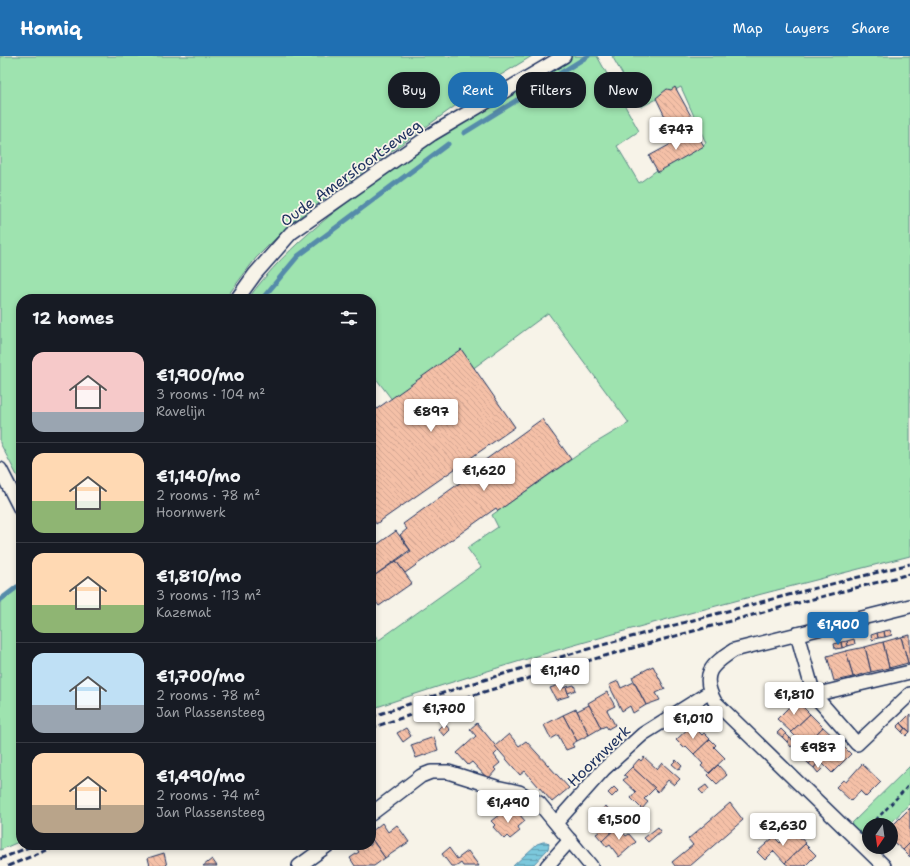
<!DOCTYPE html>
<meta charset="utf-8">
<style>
:root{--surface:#171b24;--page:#20242c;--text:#f1f3f6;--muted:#9ea1a6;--line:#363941;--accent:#1f6fb2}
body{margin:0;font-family:"Shantell Sans",sans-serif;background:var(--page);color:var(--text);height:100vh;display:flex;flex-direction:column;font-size:15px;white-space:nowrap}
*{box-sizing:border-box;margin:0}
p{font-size:13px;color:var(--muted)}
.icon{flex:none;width:22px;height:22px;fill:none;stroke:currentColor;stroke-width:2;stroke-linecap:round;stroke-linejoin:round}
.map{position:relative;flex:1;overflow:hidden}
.details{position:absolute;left:16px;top:238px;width:360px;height:556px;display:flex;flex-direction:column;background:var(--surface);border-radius:16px;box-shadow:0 2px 6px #0003}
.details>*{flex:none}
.hud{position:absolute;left:388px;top:16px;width:380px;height:36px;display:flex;gap:8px}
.needle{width:26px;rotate:193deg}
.controls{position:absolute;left:862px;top:762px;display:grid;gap:8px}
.controls a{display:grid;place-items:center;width:36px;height:36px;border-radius:50%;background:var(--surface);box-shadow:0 2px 6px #0003;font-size:20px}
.price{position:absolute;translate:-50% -34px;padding:0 9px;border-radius:4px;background:#fff;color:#222;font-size:13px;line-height:26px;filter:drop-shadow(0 1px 2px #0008)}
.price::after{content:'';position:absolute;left:50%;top:24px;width:12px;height:9px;margin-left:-6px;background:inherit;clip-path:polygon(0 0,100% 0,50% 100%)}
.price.current{background:var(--accent);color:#fff}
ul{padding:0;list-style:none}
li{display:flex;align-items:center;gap:12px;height:100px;padding:0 16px}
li+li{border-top:1px solid var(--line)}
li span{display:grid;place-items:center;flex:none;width:112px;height:80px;border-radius:12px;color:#555}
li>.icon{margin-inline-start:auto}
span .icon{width:48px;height:48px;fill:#fffc;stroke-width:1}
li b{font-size:17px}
h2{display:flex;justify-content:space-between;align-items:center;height:48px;padding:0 16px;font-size:17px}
.chip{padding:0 14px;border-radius:16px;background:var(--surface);box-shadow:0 2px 6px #0003;font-size:14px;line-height:36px}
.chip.current{background:var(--accent);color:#fff}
header{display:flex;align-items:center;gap:24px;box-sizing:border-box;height:56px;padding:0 20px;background:var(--accent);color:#fff}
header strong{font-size:19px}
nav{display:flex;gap:22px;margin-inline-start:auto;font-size:14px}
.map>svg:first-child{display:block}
.green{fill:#9ee3af;stroke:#5c8986}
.water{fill:url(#water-rules);stroke:#558baa}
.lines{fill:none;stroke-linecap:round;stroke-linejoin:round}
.stream{stroke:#558baa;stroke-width:5}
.building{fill:url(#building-back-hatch);stroke:#1b2f5e}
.minor-casing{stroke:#1b2f5e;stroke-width:16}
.path{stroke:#1b2f5e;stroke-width:2.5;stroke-dasharray:4 3;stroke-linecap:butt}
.minor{stroke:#f7f3e8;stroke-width:13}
.rail{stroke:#1b2f5e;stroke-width:3;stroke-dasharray:6 3;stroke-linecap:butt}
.labels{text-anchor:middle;stroke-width:3.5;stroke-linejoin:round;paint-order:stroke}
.street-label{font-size:15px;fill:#1b2f5e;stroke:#f7f3e8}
</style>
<header>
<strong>Homiq</strong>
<nav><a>Map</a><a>Layers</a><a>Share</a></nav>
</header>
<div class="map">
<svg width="910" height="810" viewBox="0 0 910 810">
<defs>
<pattern id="water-rules" width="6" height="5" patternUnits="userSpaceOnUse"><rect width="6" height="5" fill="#7cc8dc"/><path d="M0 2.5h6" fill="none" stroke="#65a3b6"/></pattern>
<pattern id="building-back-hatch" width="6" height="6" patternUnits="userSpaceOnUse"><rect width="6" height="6" fill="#f5c0a7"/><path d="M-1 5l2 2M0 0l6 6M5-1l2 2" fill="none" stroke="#d1a592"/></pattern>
</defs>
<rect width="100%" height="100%" fill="#f7f3e8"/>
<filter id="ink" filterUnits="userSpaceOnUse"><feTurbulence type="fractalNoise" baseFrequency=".025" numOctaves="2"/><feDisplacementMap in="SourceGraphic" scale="8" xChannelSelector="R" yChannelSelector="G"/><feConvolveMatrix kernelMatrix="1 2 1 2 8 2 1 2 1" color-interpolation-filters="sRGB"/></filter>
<g filter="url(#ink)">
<g class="green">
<polygon points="0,0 532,0 486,28 291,167 256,202 225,243 21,243 21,427 0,387"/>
<path d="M569 0H597L639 75 617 90 639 127 664 109 706 87 681 31 641 51 612 0H910V500C729 546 548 592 371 653V575L379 584 481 511 467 492 498 471 492 459 592 389 629 367 548 257 406 362 371 316V243H248C289 186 346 146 404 106 457 69 512 33 569 0Z"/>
<polygon points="21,529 21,785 0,794 0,542"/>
<polygon points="910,710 910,747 889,769 869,769 869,787 850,769"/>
</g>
<polygon class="water" points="543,786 547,786 549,788 548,793 532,810 513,810 537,788"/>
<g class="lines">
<g class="stream">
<polyline points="464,77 588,0"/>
<polyline points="262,243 298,200 448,88"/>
<polyline points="0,544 17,531"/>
</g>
</g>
<g class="building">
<polygon points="675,31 691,60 670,71 656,42 667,33 671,34"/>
<polygon points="695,75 704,90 658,116 649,100"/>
<polygon points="461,293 515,371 376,468 371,460 371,357"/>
<polygon points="542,363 571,403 498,455 496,452 405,517 396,505 411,495 400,479 407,473 403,468 472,418 470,415"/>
<polygon points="396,475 410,494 371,522 371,493"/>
<polygon points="396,505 412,527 379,550 371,539 371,522"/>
<polygon points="890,574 892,579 885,581 884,575"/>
<polygon points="884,575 885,581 878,582 877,577"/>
<polygon points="877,577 878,582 872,584 871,579"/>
<polygon points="910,579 910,606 908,607 901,581"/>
<polygon points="901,581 908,607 889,612 883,586"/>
<polygon points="854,583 855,588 848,590 847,585"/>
<polygon points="847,585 848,590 842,592 841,586"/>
<polygon points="841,586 842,592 835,593 834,588"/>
<polygon points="883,586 889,612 871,616 865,591"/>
<polygon points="865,591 871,616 853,621 846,595"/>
<polygon points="846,595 853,621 834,625 827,600"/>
<polygon points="653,610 665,633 656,637 660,644 646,649 632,621"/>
<polygon points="618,625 621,632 634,626 646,649 633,657 630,650 622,655 609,629"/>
<polygon points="561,628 563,632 566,631 569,640 556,644 550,632"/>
<polygon points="574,629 576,634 568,637 566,631"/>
<polygon points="607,636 615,650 607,654 615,669 608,673 606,670 601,672 588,647"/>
<polygon points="796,644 810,658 791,676 777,663"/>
<polygon points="589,649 601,672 589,679 577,655"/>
<polygon points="576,653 589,679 577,685 563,659"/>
<polygon points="810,658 823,671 805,690 791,676"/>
<polygon points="910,658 910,676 901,667"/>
<polygon points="563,659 577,685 572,688 574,691 566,694 558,679 551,683 544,669"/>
<polygon points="444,667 450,674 444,680 438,673"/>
<polygon points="477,667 499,694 494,699 500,707 494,712 496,714 488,723 472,706 468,709 457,697 476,680 470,673"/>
<polygon points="901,667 905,672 902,676 897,671"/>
<polygon points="692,669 702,679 704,677 710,683 694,698 686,690 684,692 676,684"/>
<polygon points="823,671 837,684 818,703 805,690"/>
<polygon points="406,672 411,680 403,686 397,677"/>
<polygon points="905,672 910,676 906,680 902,676"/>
<polygon points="781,673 786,678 782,681 777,677"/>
<polygon points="509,678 519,690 526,685 569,732 552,746 525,715 520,719 495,690"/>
<polygon points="786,678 790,682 787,686 782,681"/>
<polygon points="434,681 438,694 416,702 411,689"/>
<polygon points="790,682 795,687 791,691 787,686"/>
<polygon points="710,683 716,689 714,691 725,702 709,717 701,710 703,708 694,698"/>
<polygon points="837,684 851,698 832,717 818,703"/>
<polygon points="808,699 813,704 809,708 804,703"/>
<polygon points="644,701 657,713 662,707 680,723 674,729 668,724 658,736 632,711 639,703 641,705"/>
<polygon points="676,704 682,710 679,714 672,708"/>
<polygon points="813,704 817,708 814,712 809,708"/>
<polygon points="817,708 822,713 818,717 814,712"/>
<polygon points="862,708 881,726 866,741 860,735 851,745 836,731 843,724 846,726"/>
<polygon points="718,709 727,719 717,728 708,719"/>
<polygon points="632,711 655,732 644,743 648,746 642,753 631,742 636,736 623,724 627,721 624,719"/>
<polygon points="706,729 709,733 703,738 699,734"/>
<polygon points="614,731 618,735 612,741 608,737"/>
<polygon points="730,747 743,764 690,810 675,810 672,806 693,789 688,783"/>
<polygon points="606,750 613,759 611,761 618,770 602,785 596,778 599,776 589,764"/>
<polygon points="910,752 910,787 903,794 891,784 895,780 891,776 891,771"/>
<polygon points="515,753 525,765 518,771 520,775 510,783 507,780 504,783 493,771 495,769 491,765 504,755 507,759"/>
<polygon points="382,767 388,776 397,769 409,786 385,802 371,782 371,776"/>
<polygon points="618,770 626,780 629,778 636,786 619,801 610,789 607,791 602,785"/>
<polygon points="658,771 661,775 648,786 644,782"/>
<polygon points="793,775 806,787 785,807 774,795 765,804 757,796 774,781 780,787"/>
<polygon points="371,782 385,802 374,810 355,810 350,802 359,796 354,789 371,789"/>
<polygon points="910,787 910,801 903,794"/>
<polygon points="805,788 816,799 805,810 789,810 785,807"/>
<polygon points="291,789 301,789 295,794"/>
<polygon points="449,792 457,803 468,795 479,810 463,810 461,807 457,810 451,810 442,798"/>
<polygon points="164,797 167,810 150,810 148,802"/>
<polygon points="212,803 217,810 203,810"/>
</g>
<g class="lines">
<defs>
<g id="minor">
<polyline points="237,243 255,218 291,177 432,78 564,0"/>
<polyline points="0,413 21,454"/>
<polyline points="797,578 814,639"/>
<polyline points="910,616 814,639 857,688 910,638"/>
<polyline points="371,758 421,720 431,716 448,716 496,731 519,736 539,747 591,810"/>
<polyline points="556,767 604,713 643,678 710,636"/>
<polyline points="299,810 328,789"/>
<polyline points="547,810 570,784"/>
<path d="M884 810 715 646C700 618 711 609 734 594L910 550"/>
</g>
</defs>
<use href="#minor" class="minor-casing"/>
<polyline class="path" points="871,769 910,728"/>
<use href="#minor" class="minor"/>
<g class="rail">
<path d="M371 661C547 600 729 554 910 508"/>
<path d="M371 672C549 613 729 564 910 518"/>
<polyline points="0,803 34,789"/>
<polyline points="8,810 59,789"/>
</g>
</g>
</g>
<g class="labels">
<g class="street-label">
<text transform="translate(351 117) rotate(-36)" y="5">Oude Amersfoortseweg</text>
<text transform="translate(599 700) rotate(-44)" y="5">Hoornwerk</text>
</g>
</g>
</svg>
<div class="controls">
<a><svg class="needle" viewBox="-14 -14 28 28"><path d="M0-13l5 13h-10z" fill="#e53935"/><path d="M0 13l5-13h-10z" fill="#9ea1a6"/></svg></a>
</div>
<b class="price" style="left:676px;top:95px">€747</b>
<b class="price" style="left:431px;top:377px">€897</b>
<b class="price" style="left:484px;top:436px">€1,620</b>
<b class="price current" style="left:838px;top:590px">€1,900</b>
<b class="price" style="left:560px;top:636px">€1,140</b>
<b class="price" style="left:794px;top:660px">€1,810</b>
<b class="price" style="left:444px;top:674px">€1,700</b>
<b class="price" style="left:693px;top:684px">€1,010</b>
<b class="price" style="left:818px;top:713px">€987</b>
<b class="price" style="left:508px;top:768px">€1,490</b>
<b class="price" style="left:619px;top:785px">€1,500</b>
<b class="price" style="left:783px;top:791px">€2,630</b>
<div class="hud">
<a class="chip">Buy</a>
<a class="chip current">Rent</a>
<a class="chip">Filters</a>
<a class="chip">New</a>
</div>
<section class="details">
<h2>12 homes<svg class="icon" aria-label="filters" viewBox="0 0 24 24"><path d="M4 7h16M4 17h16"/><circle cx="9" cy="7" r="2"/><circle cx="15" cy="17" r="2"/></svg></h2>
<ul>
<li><span style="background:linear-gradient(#f6c9c9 75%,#9aa5b1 0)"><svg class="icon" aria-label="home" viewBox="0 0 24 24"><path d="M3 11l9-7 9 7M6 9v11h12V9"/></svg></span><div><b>€1,900/mo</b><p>3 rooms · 104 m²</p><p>Ravelijn</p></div></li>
<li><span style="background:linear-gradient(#ffd9b3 60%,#8fb573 0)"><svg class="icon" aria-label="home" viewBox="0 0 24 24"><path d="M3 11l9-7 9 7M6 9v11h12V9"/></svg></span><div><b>€1,140/mo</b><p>2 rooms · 78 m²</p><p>Hoornwerk</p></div></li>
<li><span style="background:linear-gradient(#ffd9b3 65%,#8fb573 0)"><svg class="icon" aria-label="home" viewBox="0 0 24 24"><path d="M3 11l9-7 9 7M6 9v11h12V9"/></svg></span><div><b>€1,810/mo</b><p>3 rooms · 113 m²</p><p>Kazemat</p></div></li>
<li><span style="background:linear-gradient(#bfe0f5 65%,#9aa5b1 0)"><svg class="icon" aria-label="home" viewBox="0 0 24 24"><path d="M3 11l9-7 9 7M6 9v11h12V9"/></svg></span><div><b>€1,700/mo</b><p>2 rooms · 78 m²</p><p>Jan Plassensteeg</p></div></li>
<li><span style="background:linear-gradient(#ffd9b3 65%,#b9a48a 0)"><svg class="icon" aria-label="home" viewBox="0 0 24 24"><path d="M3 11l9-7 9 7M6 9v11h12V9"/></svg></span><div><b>€1,490/mo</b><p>2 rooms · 74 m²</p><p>Jan Plassensteeg</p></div></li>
</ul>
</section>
</div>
